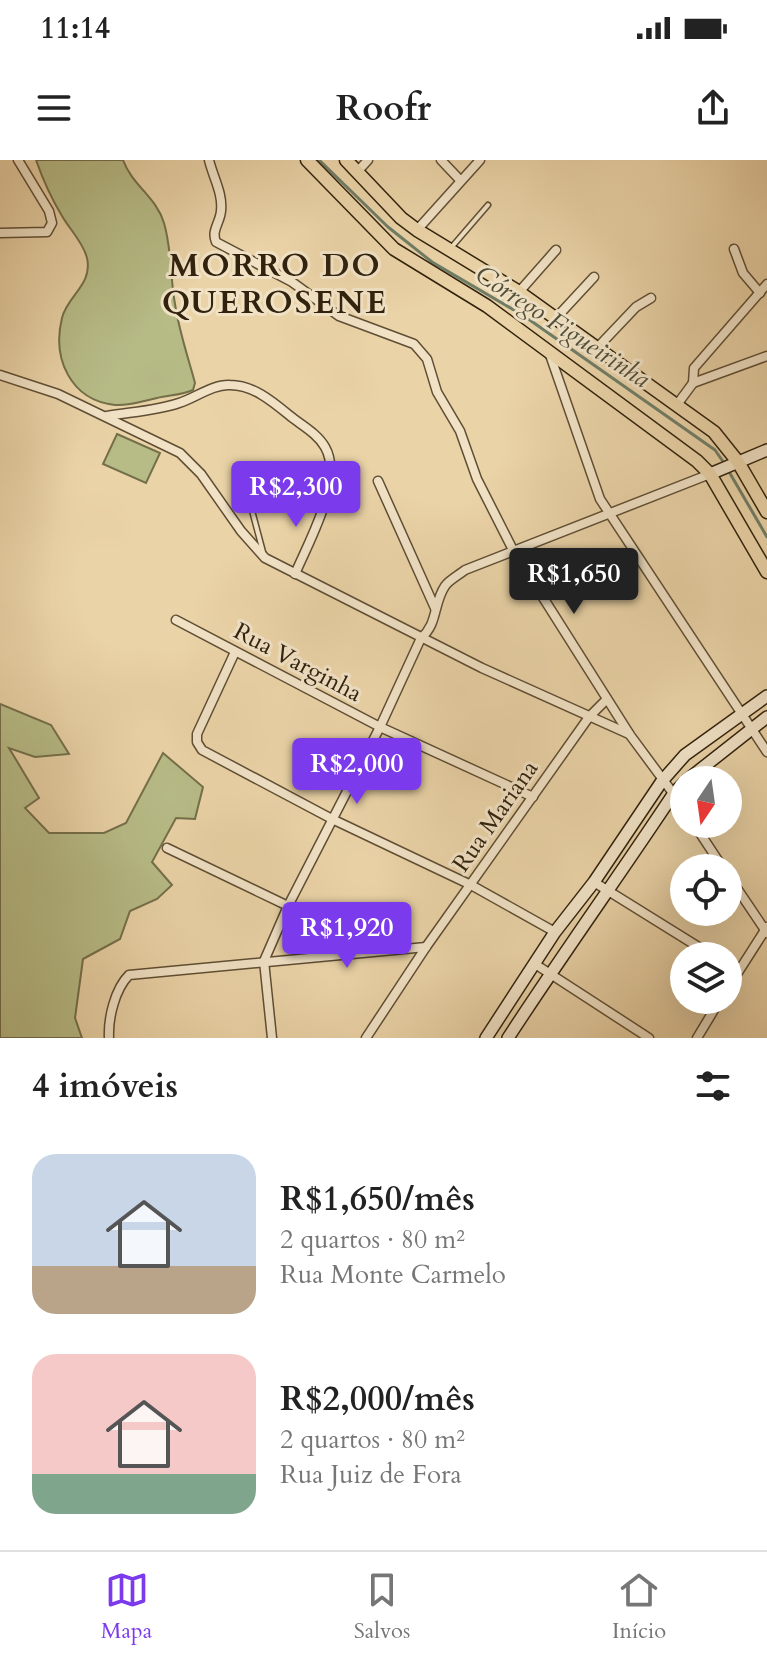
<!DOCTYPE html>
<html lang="pt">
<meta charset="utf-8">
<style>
:root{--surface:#fff;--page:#f6f6f6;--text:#222;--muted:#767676;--line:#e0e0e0;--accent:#7c3aed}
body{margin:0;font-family:Cardo,serif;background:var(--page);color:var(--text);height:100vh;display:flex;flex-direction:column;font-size:30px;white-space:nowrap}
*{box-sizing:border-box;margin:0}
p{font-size:26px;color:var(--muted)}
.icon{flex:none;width:44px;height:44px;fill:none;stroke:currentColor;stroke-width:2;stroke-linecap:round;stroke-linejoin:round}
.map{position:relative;height:878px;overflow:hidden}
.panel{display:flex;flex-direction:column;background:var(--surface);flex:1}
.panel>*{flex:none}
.needle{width:52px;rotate:193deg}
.fabs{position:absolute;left:670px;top:606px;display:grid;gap:16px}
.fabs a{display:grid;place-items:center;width:72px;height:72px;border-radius:50%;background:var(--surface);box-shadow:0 8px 32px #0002;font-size:40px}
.price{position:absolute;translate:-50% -68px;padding:0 18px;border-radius:8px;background:var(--accent);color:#fff;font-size:26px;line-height:52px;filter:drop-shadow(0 2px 4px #0008)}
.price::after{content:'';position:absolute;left:50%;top:48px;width:24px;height:18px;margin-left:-12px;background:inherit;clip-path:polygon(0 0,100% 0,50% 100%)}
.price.current{background:#222;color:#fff}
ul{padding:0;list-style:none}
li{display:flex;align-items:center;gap:24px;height:200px;padding:0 32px}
li span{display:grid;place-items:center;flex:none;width:224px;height:160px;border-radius:24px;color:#555}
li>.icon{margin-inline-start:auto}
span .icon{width:96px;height:96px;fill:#fffc;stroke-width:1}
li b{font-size:34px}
h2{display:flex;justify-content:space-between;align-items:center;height:96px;padding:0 32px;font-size:34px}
.status{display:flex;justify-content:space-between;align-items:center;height:56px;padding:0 40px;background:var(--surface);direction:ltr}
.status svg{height:22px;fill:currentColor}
header{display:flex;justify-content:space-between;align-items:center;height:104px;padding:0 32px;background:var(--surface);font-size:36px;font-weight:600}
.dock{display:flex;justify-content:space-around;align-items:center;height:112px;border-top:2px solid var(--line);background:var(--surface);font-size:22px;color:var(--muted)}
.dock a{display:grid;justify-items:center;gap:4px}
.dock .current{color:var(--accent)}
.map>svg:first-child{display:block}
.green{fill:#b7bc87;stroke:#746f4a;stroke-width:2}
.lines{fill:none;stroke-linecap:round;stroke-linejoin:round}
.stream{stroke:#6f7d67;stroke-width:3}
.lane-casing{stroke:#5f4e34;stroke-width:7}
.street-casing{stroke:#5f4e34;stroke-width:11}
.secondary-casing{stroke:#31220d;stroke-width:14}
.primary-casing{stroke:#31220d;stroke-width:15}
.lane{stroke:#f1e2c6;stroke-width:4}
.street{stroke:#f1e2c6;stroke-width:8}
.secondary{stroke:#f1e2c6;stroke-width:11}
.primary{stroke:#ead3a7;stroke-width:12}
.labels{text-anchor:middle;stroke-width:6;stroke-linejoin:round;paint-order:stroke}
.street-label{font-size:24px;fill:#31220d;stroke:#f1e2c6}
.water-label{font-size:26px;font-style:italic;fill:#504f3a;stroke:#f1e2c6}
.district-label{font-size:32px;font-weight:bold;letter-spacing:2px;fill:#31220d;stroke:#f1e2c6}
</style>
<div class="status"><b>11:14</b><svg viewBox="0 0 49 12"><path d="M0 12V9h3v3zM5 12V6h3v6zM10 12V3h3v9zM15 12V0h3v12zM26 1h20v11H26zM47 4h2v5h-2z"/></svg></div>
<header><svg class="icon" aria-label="menu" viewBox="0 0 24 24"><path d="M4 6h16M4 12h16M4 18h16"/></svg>Roofr<svg class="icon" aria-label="share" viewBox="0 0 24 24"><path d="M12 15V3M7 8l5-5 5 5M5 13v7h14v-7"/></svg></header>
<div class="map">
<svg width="767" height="878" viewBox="0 0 767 878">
<rect width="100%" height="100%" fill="#ead3a7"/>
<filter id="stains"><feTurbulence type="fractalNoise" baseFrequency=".0025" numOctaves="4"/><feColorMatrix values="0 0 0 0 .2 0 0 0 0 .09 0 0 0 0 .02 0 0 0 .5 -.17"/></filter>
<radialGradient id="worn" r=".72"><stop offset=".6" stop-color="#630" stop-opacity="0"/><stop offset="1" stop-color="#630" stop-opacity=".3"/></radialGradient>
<g class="green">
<path d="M36 0H123C132 25 157 38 164 63 172 90 170 117 175 144 179 171 188 197 195 223L193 230C182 235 170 235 157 238 143 241 129 246 115 245 70 240 52 198 62 158 67 136 93 125 87 98 83 82 70 70 62 56 51 38 43 20 36 0Z"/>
<polygon points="117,274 160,293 146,323 103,304"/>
<polygon points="0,544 51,565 69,594 35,597 9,588 39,638 25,648 49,673 104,673 126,663 163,593 203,627 195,659 176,658 152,702 172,725 157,739 130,751 120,779 83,799 75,858 82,878 0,878"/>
</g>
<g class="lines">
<g class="stream">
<polyline points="319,0 388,67 432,102 524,156 715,290 724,303"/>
<polyline points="728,310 767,377"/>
</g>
<defs>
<g id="lane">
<polyline points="450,89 488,45"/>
<polyline points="242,313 263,392"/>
</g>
<g id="street">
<path d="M209 0C213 17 223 33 221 51 220 63 211 70 216 82L292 122 339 156 414 184 427 199 437 232 460 271 477 319 513 390 630 575 684 648"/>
<polyline points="441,0 460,20"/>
<polyline points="357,12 368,0"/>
<polyline points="417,70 480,0"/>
<polyline points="0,73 47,72 52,63 49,51 18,0"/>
<polyline points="734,89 743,113 760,133"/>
<polyline points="519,132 556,90"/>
<polyline points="556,158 594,117"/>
<polyline points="598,187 636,147 651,138"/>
<polyline points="549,192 600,339 767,592"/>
<polyline points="0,215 58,234 180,293 201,314 241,371 265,398 482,508 629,574"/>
<polyline points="693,223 694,208 767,124"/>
<polyline points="676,246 693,223 767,196"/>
<path d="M107 256C130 252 156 251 179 243 195 238 213 224 230 225 253 225 272 241 289 255 301 265 317 273 325 287 344 320 309 381 295 414"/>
<polyline points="378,321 435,448"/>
<polyline points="176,460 380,567 533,637"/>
<polyline points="235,492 197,574 197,582 202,590 332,659 471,725 555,772"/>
<polyline points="694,664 723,708"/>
<polyline points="167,688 288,746"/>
<polyline points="728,715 767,773"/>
<polyline points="594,722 713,796"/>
<polyline points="535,804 649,878"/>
<polyline points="728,828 767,767"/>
<path d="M109 878C108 858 115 829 129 815L426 787"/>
<path d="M272 878 264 801 288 746 380 567 421 478C438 464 433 444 445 426 449 420 459 415 465 410L710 314"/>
<polyline points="366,878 426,787 589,557 607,539"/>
<polyline points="697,878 720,840"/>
</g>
<g id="secondary">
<polyline points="710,314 767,290"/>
<polyline points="687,620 767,557"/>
<polyline points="486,878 555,772 594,722 662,621 685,595 767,536"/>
<path d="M508 878C562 795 619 716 674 633L684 623"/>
</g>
<g id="primary">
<polyline points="307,0 394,89 487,146 697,301 710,314 767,412"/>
<polyline points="346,0 401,58 417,70 519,132 714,272 738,302 767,352"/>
</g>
</defs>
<use href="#lane" class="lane-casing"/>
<use href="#street" class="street-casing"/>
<use href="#secondary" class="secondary-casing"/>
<use href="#primary" class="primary-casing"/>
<use href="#lane" class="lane"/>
<use href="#street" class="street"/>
<use href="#secondary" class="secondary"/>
<use href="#primary" class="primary"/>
</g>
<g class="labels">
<g class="street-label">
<text transform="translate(298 502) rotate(28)" y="8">Rua Varginha</text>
<text transform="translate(495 656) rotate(-55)" y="8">Rua Mariana</text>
</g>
<g class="water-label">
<text transform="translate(563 166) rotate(33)" y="9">Córrego Figueirinha</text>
</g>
<g class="district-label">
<text x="275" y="116">MORRO DO<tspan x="275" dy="37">QUEROSENE</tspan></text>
</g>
</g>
<rect width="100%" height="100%" filter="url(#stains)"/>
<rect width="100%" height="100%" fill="url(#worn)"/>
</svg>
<div class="fabs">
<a><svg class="needle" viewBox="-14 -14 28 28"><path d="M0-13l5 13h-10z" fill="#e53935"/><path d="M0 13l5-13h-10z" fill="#767676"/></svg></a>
<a><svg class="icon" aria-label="locate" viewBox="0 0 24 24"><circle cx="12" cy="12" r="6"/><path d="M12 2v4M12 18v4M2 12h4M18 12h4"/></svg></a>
<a><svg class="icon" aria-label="layers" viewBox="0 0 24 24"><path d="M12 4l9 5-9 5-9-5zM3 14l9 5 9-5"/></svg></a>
</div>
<b class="price" style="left:296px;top:369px">R$2,300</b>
<b class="price current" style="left:574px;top:456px">R$1,650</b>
<b class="price" style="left:357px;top:646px">R$2,000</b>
<b class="price" style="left:347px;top:810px">R$1,920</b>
</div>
<section class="panel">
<h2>4 imóveis<svg class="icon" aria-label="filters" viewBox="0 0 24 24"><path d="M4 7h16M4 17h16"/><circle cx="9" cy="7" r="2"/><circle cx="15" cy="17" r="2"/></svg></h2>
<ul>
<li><span style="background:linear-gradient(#c9d6e8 70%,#b9a48a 0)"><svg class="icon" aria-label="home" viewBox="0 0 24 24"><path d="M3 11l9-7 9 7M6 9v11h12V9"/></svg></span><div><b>R$1,650/mês</b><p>2 quartos · 80 m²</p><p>Rua Monte Carmelo</p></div></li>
<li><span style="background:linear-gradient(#f6c9c9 75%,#7fa58c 0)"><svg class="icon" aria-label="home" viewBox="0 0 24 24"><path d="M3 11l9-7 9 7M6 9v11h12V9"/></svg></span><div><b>R$2,000/mês</b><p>2 quartos · 80 m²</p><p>Rua Juiz de Fora</p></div></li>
</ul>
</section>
<nav class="dock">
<a class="current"><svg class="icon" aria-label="map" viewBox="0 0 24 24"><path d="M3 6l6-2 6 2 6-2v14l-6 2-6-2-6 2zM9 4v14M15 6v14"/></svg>Mapa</a>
<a><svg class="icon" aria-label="saved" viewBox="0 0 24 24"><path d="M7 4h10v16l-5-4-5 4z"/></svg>Salvos</a>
<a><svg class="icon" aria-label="home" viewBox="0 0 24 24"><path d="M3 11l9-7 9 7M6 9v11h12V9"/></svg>Início</a>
</nav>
